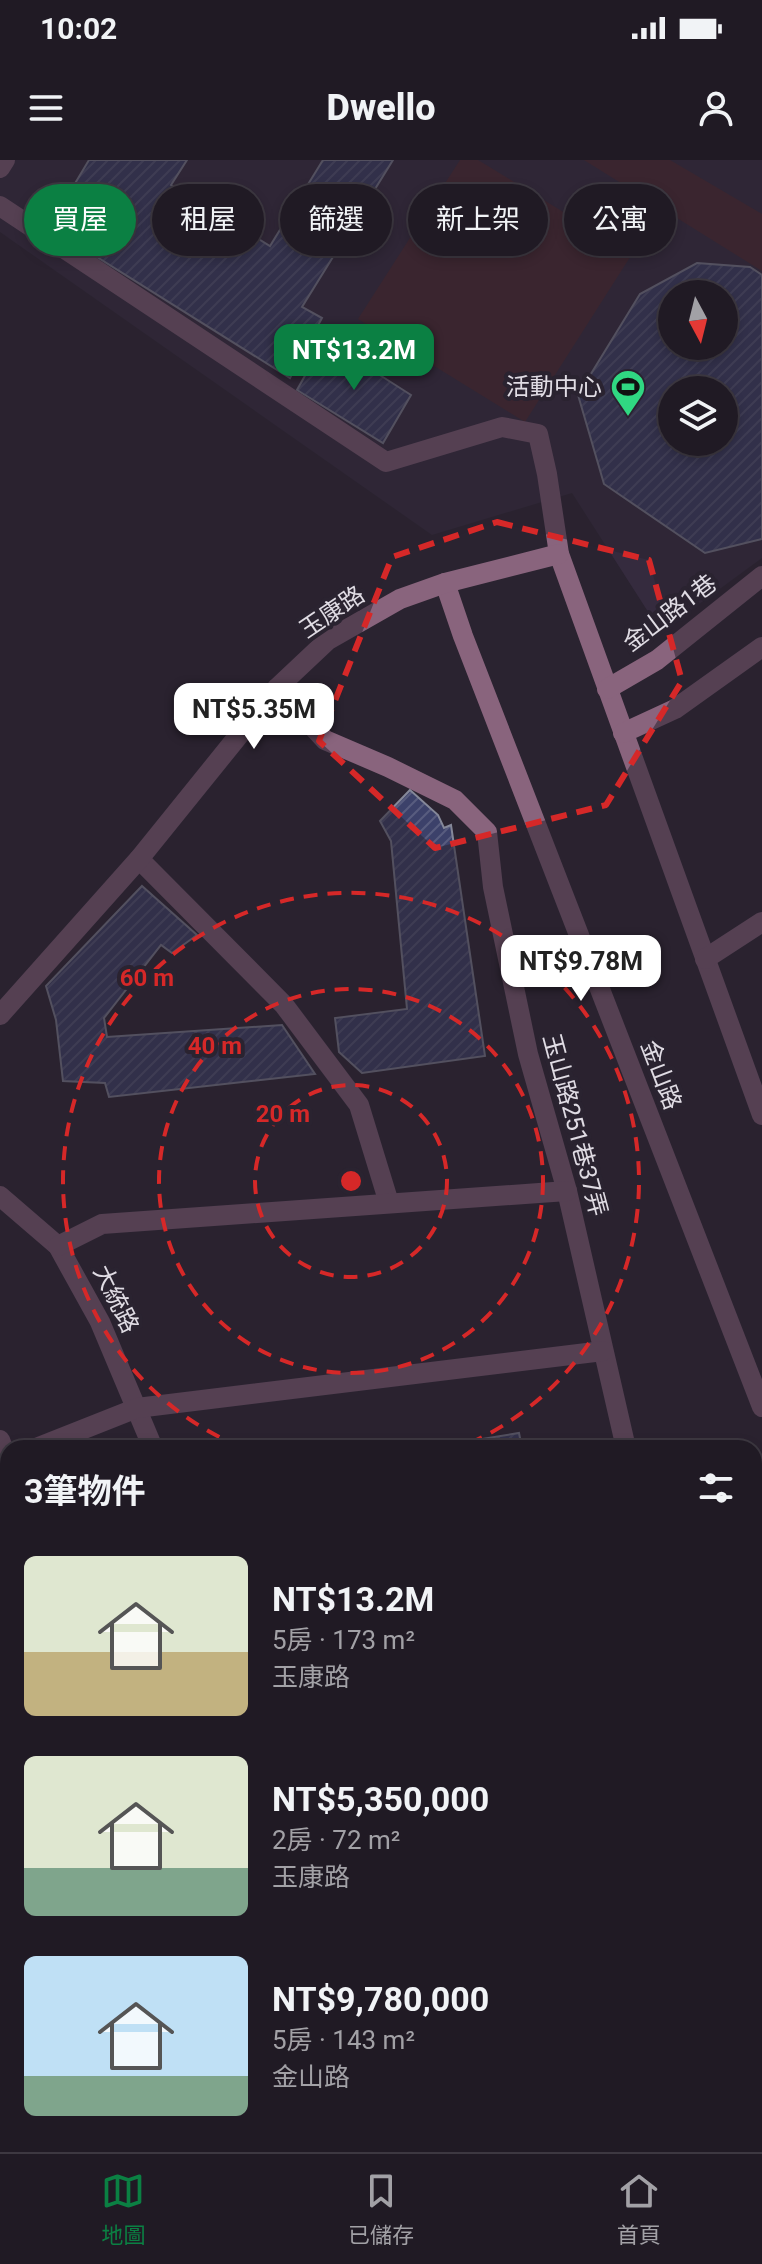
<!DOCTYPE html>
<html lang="zh-TW">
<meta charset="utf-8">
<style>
:root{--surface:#201a24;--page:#2d2731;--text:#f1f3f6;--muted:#a2a1a6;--line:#3d3841;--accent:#0b8043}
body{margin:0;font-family:Roboto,"Noto Sans TC",sans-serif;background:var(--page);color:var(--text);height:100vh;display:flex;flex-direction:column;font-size:30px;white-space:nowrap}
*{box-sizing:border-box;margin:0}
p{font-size:26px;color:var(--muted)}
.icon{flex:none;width:44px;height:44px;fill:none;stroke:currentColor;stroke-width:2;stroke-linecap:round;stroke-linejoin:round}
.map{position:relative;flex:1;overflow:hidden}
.side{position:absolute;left:0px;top:1280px;width:762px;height:712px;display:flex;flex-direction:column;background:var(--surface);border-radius:24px 24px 0 0;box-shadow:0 4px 12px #0003,0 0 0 2px var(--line)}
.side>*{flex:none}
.banner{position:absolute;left:24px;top:24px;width:714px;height:72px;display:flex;gap:16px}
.needle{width:52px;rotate:173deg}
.fabs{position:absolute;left:658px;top:120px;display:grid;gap:16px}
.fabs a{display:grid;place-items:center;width:80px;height:80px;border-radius:50%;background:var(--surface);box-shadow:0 4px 12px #0003,0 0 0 2px var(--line);font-size:40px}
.price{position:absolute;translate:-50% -68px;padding:0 18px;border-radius:16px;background:#fff;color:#222;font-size:26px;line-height:52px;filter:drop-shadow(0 2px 4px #0008)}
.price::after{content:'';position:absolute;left:50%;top:48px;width:24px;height:18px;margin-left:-12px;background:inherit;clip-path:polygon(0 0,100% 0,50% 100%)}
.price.on{background:var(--accent);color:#fff}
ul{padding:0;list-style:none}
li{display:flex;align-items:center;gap:24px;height:200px;padding:0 24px}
li span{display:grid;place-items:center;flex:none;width:224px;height:160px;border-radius:12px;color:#555}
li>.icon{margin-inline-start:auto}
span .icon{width:96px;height:96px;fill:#fffc;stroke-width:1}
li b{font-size:34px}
h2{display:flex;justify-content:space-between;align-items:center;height:96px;padding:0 24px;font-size:34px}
.pill{padding:0 28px;border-radius:36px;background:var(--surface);box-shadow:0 4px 12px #0003,0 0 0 2px var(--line);font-size:28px;line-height:72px}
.pill.on{background:var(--accent);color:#fff}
.status{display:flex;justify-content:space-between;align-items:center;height:56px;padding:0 40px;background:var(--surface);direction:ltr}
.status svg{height:22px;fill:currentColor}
header{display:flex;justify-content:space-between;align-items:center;height:104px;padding:0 24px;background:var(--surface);font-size:36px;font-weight:800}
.dock{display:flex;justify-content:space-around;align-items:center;height:112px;border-top:2px solid var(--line);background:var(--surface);font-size:22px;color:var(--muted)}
.dock a{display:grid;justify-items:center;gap:4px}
.dock .on{color:var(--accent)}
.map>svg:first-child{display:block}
.built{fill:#352b3e;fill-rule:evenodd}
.pitch{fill:#4f282f}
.building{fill:url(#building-hatch);stroke:#858899;stroke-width:2;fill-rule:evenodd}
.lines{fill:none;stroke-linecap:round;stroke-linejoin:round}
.minor{stroke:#89647d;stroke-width:20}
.marked{fill:none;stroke:#d62828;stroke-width:6;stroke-dasharray:16 10;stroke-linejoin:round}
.ring{fill:none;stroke:#d62828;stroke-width:4;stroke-dasharray:14 10}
.labels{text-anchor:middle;stroke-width:8;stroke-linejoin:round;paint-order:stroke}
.poi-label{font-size:24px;fill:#e0dce4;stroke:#2a2330;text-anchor:end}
.street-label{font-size:24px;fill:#e0dce4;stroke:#2a2330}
.centre{fill:#d62828;stroke:#2a2330;stroke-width:4}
.ring-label{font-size:24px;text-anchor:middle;font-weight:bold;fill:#d62828;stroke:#2a2330;stroke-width:8;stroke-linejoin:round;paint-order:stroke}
</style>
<div class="status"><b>10:02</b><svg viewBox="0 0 49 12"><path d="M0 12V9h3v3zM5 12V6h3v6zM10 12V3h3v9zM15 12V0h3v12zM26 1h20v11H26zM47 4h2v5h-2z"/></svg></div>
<header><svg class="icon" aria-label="menu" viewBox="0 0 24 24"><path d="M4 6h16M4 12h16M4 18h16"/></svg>Dwello<svg class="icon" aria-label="person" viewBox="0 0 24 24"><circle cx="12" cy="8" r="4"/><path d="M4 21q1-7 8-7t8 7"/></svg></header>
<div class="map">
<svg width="762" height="1992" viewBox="0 0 762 1992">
<defs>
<pattern id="building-hatch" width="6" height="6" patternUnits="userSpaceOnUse" patternTransform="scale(2)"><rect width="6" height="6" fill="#3c416a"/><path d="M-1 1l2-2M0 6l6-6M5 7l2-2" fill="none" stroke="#585c7f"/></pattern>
</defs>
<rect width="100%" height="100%" fill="#2a2330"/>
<path class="built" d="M0 0H762V398L661 472 572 333 432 375 0 72ZM672 134H724V186H672ZM672 230H724V282H672Z"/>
<g class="pitch">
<polygon points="460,0 478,0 632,94 525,262 358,159"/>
<polygon points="584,0 670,0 762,54 762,111"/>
</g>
<g class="building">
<polygon points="89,0 187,0 171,25 270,86 323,0 393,0 302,147 322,158 290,218 49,67"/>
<path d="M697 103 750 107 762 115V379L705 393 604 324 578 235 640 134ZM672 134H724V186H672ZM672 230H724V282H672Z"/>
<polygon points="325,180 411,235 383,283 297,230"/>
<polygon points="410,630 438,655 444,668 451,665 485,896 362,913 339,892 335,858 407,849 391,681 380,661"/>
<polygon points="142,726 197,775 172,793 161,785 104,858 107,877 282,865 315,914 109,937 105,923 63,921 56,860 46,826"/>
<polygon points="519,1273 522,1288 426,1288"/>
<polygon points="762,1605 762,1692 754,1695 754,1608"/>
</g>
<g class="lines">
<g class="minor">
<polyline points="0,8 5,0"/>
<polyline points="0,46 386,302 502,267 538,274 547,314 559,394 762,955"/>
<polyline points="445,423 463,476 762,1247"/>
<polyline points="277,528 325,580 388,607 455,640 487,672 493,727 528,894 567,1031 626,1288"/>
<polyline points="607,529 657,500 762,416"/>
<polyline points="623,573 675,549 762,487"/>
<polyline points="139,699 284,845 359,945 389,1043"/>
<polyline points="705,799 762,762"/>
<polyline points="0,855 139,699 277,528 328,480 400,439 445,423 559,394"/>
<polyline points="0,1036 58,1086 100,1162 153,1288"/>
<polyline points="58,1086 102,1064 567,1031"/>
<polyline points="0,1280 8,1302"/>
<polyline points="36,1288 137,1248 603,1191"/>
<polyline points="754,1522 762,1520"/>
<polyline points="0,1810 8,1807"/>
<polyline points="754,1852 762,1876"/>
<polyline points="433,1984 436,1992"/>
<polyline points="491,1992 512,1984"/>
</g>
</g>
<path d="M0 0H762V1992H0ZM497 362 649 400 682 521 606 645 435 688 319 581 392 397Z" fill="#2a2330" fill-opacity=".55" fill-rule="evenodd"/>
<path class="marked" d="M497 362 649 400 682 521 606 645 435 688 319 581 392 397Z"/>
<g class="ring">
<circle cx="351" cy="1021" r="96"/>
<circle cx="351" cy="1021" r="192"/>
<path d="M241 1287A288 288 0 1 1 461 1287"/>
</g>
<defs>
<symbol id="stadium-pin" viewBox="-11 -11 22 30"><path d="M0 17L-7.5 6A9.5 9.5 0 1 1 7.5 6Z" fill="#30d882" stroke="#2a2330"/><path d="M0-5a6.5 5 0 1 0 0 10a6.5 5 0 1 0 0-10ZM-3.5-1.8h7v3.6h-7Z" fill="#111"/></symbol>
</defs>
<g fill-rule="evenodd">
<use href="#stadium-pin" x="608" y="207" width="40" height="54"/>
</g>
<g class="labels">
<g class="poi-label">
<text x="602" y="235">活動中心</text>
</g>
<g class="street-label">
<text transform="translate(332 452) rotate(-34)" y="8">玉康路</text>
<text transform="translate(670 453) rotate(-37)" y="8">金山路1巷</text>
<text transform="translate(661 915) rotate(69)" y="8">金山路</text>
<text transform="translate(575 965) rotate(75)" y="8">玉山路251巷37弄</text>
<text transform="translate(116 1139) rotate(64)" y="8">大統路</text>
</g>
</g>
<circle cx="351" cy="1021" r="12" class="centre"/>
<g class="ring-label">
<text x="147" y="826">60 m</text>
<text x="215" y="894">40 m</text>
<text x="283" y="962">20 m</text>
</g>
</svg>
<div class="fabs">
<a><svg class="needle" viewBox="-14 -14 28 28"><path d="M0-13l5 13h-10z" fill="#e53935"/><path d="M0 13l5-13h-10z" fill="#a2a1a6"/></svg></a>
<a><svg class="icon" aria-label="layers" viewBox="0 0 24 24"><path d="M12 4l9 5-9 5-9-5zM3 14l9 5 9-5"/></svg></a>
</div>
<b class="price on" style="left:354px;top:232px">NT$13.2M</b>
<b class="price" style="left:254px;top:591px">NT$5.35M</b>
<b class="price" style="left:581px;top:843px">NT$9.78M</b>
<div class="banner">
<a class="pill on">買屋</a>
<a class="pill">租屋</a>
<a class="pill">篩選</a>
<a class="pill">新上架</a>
<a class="pill">公寓</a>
</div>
<section class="side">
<h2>3筆物件<svg class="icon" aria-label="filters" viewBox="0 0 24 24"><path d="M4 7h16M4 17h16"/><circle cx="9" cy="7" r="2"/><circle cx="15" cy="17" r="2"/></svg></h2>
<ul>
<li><span style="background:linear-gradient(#dfe7d0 60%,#c2b280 0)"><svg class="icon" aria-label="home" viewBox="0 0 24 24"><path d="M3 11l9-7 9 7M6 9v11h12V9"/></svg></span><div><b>NT$13.2M</b><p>5房 · 173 m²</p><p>玉康路</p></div></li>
<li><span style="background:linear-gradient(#dfe7d0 70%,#7fa58c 0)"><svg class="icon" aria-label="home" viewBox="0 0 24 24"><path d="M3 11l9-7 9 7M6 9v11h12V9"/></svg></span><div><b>NT$5,350,000</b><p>2房 · 72 m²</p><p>玉康路</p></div></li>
<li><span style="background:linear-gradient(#bfe0f5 75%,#7fa58c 0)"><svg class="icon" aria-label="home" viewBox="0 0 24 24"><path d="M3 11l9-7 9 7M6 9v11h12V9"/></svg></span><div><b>NT$9,780,000</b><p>5房 · 143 m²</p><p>金山路</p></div></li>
</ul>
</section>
</div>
<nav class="dock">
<a class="on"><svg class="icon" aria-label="map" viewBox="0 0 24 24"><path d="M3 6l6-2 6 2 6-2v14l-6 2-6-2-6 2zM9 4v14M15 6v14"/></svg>地圖</a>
<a><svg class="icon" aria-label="saved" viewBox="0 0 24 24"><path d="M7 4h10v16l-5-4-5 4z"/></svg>已儲存</a>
<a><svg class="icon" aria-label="home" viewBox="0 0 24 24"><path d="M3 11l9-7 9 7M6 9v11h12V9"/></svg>首頁</a>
</nav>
